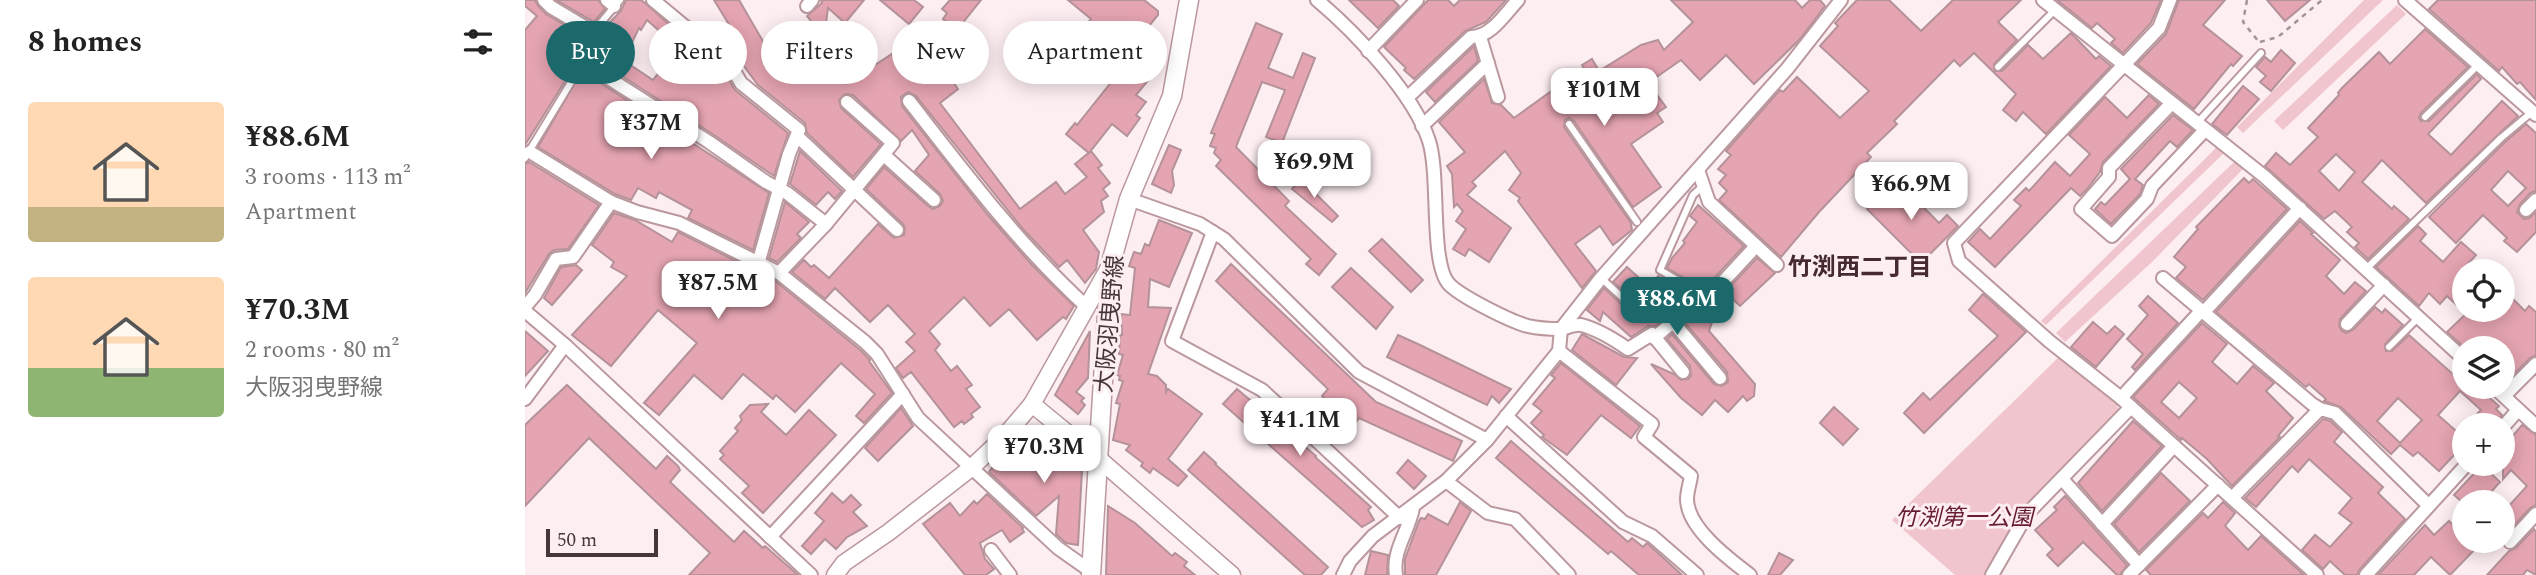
<!DOCTYPE html>
<meta charset="utf-8">
<style>
:root{--surface:#fff;--page:#f6f6f6;--text:#222;--muted:#767676;--accent:#1c696c}
body{margin:0;font-family:Spectral,"Noto Sans JP",serif;background:var(--page);color:var(--text);height:100vh;display:flex;flex-direction:column;font-size:26px;white-space:nowrap}
*{box-sizing:border-box;margin:0}
p{font-size:23px;color:var(--muted)}
.icon{flex:none;width:38px;height:38px;fill:none;stroke:currentColor;stroke-width:2;stroke-linecap:round;stroke-linejoin:round}
.map{position:relative;flex:1;overflow:hidden}
.details{display:flex;flex-direction:column;background:var(--surface);width:525px}
.details>*{flex:none}
.top-card{position:absolute;left:21px;top:21px;width:665px;height:63px;display:flex;gap:14px}
.controls{position:absolute;left:1927px;top:259px;display:grid;gap:14px}
.controls a{display:grid;place-items:center;width:63px;height:63px;border-radius:50%;background:var(--surface);box-shadow:0 4px 18px #0003;font-size:35px}
.scale{position:absolute;left:21px;bottom:18px;width:112px;box-sizing:border-box;padding-left:7px;border:4px solid #453739;border-top:0;font-size:19px;line-height:24px;white-space:nowrap;color:#453739;-webkit-text-stroke:5px #fdeef1;paint-order:stroke}
.price{position:absolute;translate:-50% -60px;padding:0 16px;border-radius:14px;background:#fff;color:#222;font-size:23px;line-height:46px;filter:drop-shadow(0 2px 4px #0008)}
.price::after{content:'';position:absolute;left:50%;top:42px;width:21px;height:16px;margin-left:-10px;background:inherit;clip-path:polygon(0 0,100% 0,50% 100%)}
.price.active{background:var(--accent);color:#fff}
ul{padding:0;list-style:none}
li{display:flex;align-items:center;gap:21px;height:175px;padding:0 28px}
li span{display:grid;place-items:center;flex:none;width:196px;height:140px;border-radius:7px;color:#555}
li>.icon{margin-inline-start:auto}
span .icon{width:84px;height:84px;fill:#fffc;stroke-width:1}
li b{font-size:30px}
h2{display:flex;justify-content:space-between;align-items:center;height:84px;padding:0 28px;font-size:30px}
.chip{padding:0 24px;border-radius:32px;background:var(--surface);box-shadow:0 4px 18px #0003;font-size:24px;line-height:63px}
.chip.active{background:var(--accent);color:#fff}
main{display:flex;flex:1;min-height:0}
.map>svg:first-child{display:block}
.green{fill:#f0c5cd}
.building{fill:#e5a4b1;stroke:#b49299;stroke-width:2;fill-rule:evenodd}
.lines{fill:none;stroke-linecap:round;stroke-linejoin:round}
.service-casing{stroke:#ba989e;stroke-width:10}
.minor-casing{stroke:#ba989e;stroke-width:16}
.tertiary-casing{stroke:#ba989e;stroke-width:19}
.secondary-casing{stroke:#ba989e;stroke-width:21}
.path{stroke:#a39497;stroke-width:2.5;stroke-dasharray:5 5;stroke-linecap:butt}
.service{stroke:#fff;stroke-width:6}
.minor{stroke:#fff;stroke-width:12}
.tertiary{stroke:#fff;stroke-width:16}
.secondary{stroke:#fff;stroke-width:18}
.labels{text-anchor:middle;stroke-width:6;stroke-linejoin:round;paint-order:stroke}
.street-label{font-size:23px;fill:#453739;stroke:#fdeef1}
.park-label{font-size:23px;font-style:italic;fill:#681c34;stroke:#fdeef1}
.neighbourhood-label{font-size:24px;font-weight:bold;fill:#452a30;stroke:#fdeef1}
</style>
<main>
<section class="details">
<h2>8 homes<svg class="icon" aria-label="filters" viewBox="0 0 24 24"><path d="M4 7h16M4 17h16"/><circle cx="9" cy="7" r="2"/><circle cx="15" cy="17" r="2"/></svg></h2>
<ul>
<li><span style="background:linear-gradient(#ffd9b3 75%,#c2b280 0)"><svg class="icon" aria-label="home" viewBox="0 0 24 24"><path d="M3 11l9-7 9 7M6 9v11h12V9"/></svg></span><div><b>¥88.6M</b><p>3 rooms · 113 m²</p><p>Apartment</p></div></li>
<li><span style="background:linear-gradient(#ffd9b3 65%,#8fb573 0)"><svg class="icon" aria-label="home" viewBox="0 0 24 24"><path d="M3 11l9-7 9 7M6 9v11h12V9"/></svg></span><div><b>¥70.3M</b><p>2 rooms · 80 m²</p><p>大阪羽曳野線</p></div></li>
</ul>
</section>
<div class="map">
<svg width="2011" height="575" viewBox="0 0 2011 575">
<rect width="100%" height="100%" fill="#fdeef1"/>
<g class="green">
<polygon points="1839,0 1858,0 1718,133 1712,127"/>
<polygon points="1872,5 1881,14 1758,130 1749,121"/>
<polygon points="1693,146 1700,152 1521,325 1516,321"/>
<polygon points="1709,162 1718,169 1627,262 1540,342 1531,333"/>
<polygon points="1535,356 1592,403 1594,414 1498,511 1462,575 1430,575 1367,520"/>
</g>
<g class="building">
<polygon points="0,0 10,0 13,6 21,14 60,37 53,52 47,56 47,64 40,81 0,145 0,30 12,16 0,6"/>
<polygon points="31,0 73,0 80,9 69,22"/>
<path d="M101 0H116L120 3 165 43 162 46 198 70 210 90 263 133 249 176 189 135 64 55 76 31 96 11ZM122 20 149 44 146 58 128 80 104 64 105 60 100 57 114 28 116 30Z"/>
<polygon points="189,0 214,0 243,50 272,31 291,58 297,54 321,84 373,50 382,64 385,62 388,68 405,55 416,70 418,68 433,89 415,103 495,209 531,182 540,194 562,177 550,164 566,151 577,165 573,168 585,183 578,189 583,196 576,201 579,212 558,230 574,252 571,269 560,283 542,260 534,267 497,228 391,96 383,92 376,97 377,106 462,214 507,265 549,306 541,319 538,317 512,340 484,309 465,326 439,297 404,331 415,344 410,350 426,371 432,366 447,385 441,389 455,407 446,414 448,417 439,424 437,421 429,427 386,372 378,378 371,368 390,351 381,342 390,334 363,305 345,322 310,288 300,299 267,272 279,260 286,267 289,265 304,278 353,224 369,238 379,235 380,228 378,224 341,189 359,167 403,206 408,209 415,206 418,201 415,194 390,171 404,155 387,130 376,141 328,95 320,94 314,100 316,108 356,144 328,177 282,133 280,123 233,85 198,38 208,31"/>
<polygon points="296,0 339,0 320,23 303,8 299,37 282,16 297,3"/>
<polygon points="355,0 389,0 398,7 384,24"/>
<polygon points="425,0 456,0 432,30 418,19 422,13 417,9"/>
<polygon points="543,0 619,0 633,11 633,15 595,62 556,31 566,19"/>
<polygon points="824,0 868,0 874,6 853,28"/>
<polygon points="903,0 923,0 929,6 935,0 981,0 961,22 940,31 889,79 879,70 881,68 859,47"/>
<polygon points="1146,0 1270,0 1277,8 1285,0 1295,0 1300,6 1275,39 1229,84 1201,55 1175,80 1156,60 1123,83 1141,107 1132,113 1138,122 1106,144 1136,187 1108,207 1049,121 1044,118 1040,120 1039,127 1106,223 1107,230 1088,245 1075,226 1050,244 1071,271 1057,288 993,201 995,198 984,190 996,173 980,151 947,182 951,186 942,195 986,228 964,262 944,249 940,256 928,249 941,229 931,221 938,211 932,204 929,207 927,174 922,166 940,152 914,122 959,79 967,103 976,105 989,118 1028,90 1042,110 1072,89 1057,65 1067,59 1074,71 1116,45 1133,40 1139,50 1168,22"/>
<polygon points="1332,0 1364,0 1396,31 1428,0 1496,0 1473,22 1492,40 1469,64 1470,71 1477,71 1503,45 1518,59 1546,33 1571,59 1574,56 1586,66 1521,134 1498,112 1491,121 1478,110 1491,94 1449,53 1435,66 1429,60 1369,121 1372,124 1342,153 1346,157 1294,212 1256,257 1194,200 1202,191 1194,183 1201,175 1193,169 1206,155 1201,151 1255,90 1258,92 1272,77 1315,118 1344,91 1295,46 1313,26 1310,23"/>
<polygon points="1532,0 1636,0 1626,23 1598,53 1586,43 1590,39 1572,23 1567,28"/>
<polygon points="1654,0 1700,0 1678,25 1717,56 1708,66 1706,64 1669,109 1612,64 1641,34"/>
<polygon points="1742,0 1785,0 1760,21"/>
<polygon points="1913,0 2011,0 2011,100 1995,82 1992,84 1977,67 1974,71 1904,9"/>
<polygon points="731,23 757,34 743,68 768,78 778,53 790,58 757,143 741,137 760,90 737,82 711,147 764,201 760,206 811,254 794,275 781,264 786,259 691,166 696,160 689,153 691,148 685,146 690,134 686,133"/>
<path d="M1900 29 1943 67 1896 113 1894 118 1896 121H1904L1952 74 1956 79 1903 134 1926 155 1977 101 1993 116 1901 203 1857 160 1837 182 1867 209 1869 206 1884 219 1843 259 1830 247 1834 243 1822 232 1827 227 1810 211 1799 219 1740 166 1751 153 1765 165 1793 137 1783 128 1814 95 1813 93 1817 88 1854 52 1865 64ZM1811 154 1830 172 1814 191 1794 171Z"/>
<polygon points="949,46 953,61 910,102 901,92"/>
<polygon points="1756,50 1770,63 1746,91 1735,82 1741,76 1731,67 1740,57 1746,62"/>
<polygon points="604,60 626,77 611,95 621,102 611,115 615,118 602,136 587,124 564,153 541,134 550,123 552,125"/>
<polygon points="57,71 244,193 228,250 163,218 167,210 134,192 131,198 113,188 106,200 90,194 13,147"/>
<polygon points="1718,86 1734,99 1702,135 1687,124"/>
<polygon points="1624,95 1634,104 1578,162 1575,172 1562,189 1555,196 1546,188 1470,267 1443,242 1455,229 1465,239 1496,206 1489,200 1501,188 1504,191 1530,162 1545,176 1565,154 1544,135 1580,97 1602,118"/>
<polygon points="1648,115 1668,130 1652,147 1645,141 1610,179 1618,185 1615,194 1586,224 1570,209 1576,202 1580,205 1605,179 1596,169"/>
<path d="M2001 124 2011 133V191L2005 193 1995 204 1992 212 1999 219 2004 218 2011 212V232L1992 252 1979 241 1982 238 1958 215 1931 243 1904 217 1980 142ZM1983 171 2001 188 1983 206 1966 190Z"/>
<polygon points="644,145 656,150 647,171 649,185 646,193 627,184"/>
<polygon points="275,151 317,191 310,199 303,192 291,205 265,184"/>
<polygon points="4,162 74,205 43,249 29,250 24,254 0,293 0,164"/>
<polygon points="1719,178 1724,183 1728,179 1762,209 1678,300 1651,278 1661,267 1649,257 1673,229 1671,227"/>
<polygon points="776,179 813,216 807,222 767,189"/>
<polygon points="1372,180 1414,223 1422,215 1433,226 1396,263 1342,209"/>
<polygon points="260,202 284,222 272,234 276,238 252,262 244,258"/>
<polygon points="1173,205 1219,246 1179,289 1142,268 1147,258 1160,243 1158,241 1172,222 1165,216"/>
<polygon points="89,213 110,220 147,242 153,232 249,280 334,349 345,360 344,361 367,393 339,423 331,416 350,394 316,363 270,412 251,395 248,399 218,374 197,399 169,375 134,415 119,403 172,343 133,310 86,366 47,335 102,276 86,267 89,262 67,245"/>
<polygon points="634,220 667,233 644,287 625,279 623,307 646,308 623,374 632,376 641,385 641,392 643,389 677,414 643,459 662,476 653,486 628,468 625,473 616,466 618,463 601,450 605,445 588,440 595,404 591,403 598,381 594,380 595,376 592,375 598,355 594,354 595,335 597,335 596,314 605,315 610,268 604,266 609,252 616,254 620,244 624,246"/>
<path d="M1775 221 1788 233 1786 234 1815 260 1801 276 1819 294 1830 282 1841 291 1815 319 1814 326 1817 331 1821 333 1828 330 1850 307 1857 313 1860 309 1878 325 1860 344 1861 351H1867L1884 335 1939 384 1938 387H1952L1974 406 1971 409 1977 415 1970 425H1961L1950 416 1956 410 1935 391 1913 415 1939 438V456L1932 452 1914 471 1893 452 1888 456 1875 445 1866 454 1816 407 1799 401 1801 399 1784 384 1781 387 1691 312ZM1873 398 1897 420 1875 443 1852 421Z"/>
<polygon points="1893,226 1901,234 1895,241 1918,262 1936,242 1951,255 1939,268 1939,312 1922,296 1915,304 1904,293 1894,306 1851,267"/>
<polygon points="857,239 898,280 886,292 844,251"/>
<polygon points="1232,258 1250,273 1215,306 1200,292"/>
<polygon points="706,264 851,402 937,441 928,461 834,418 831,422 817,410 815,413 797,396 803,389 691,281"/>
<polygon points="51,265 57,270 27,305 19,298 36,267"/>
<polygon points="1102,267 1124,287 1133,276 1175,300 1180,306 1186,306 1196,297 1184,331 1230,384 1229,396 1222,401 1218,396 1203,412 1190,400 1177,415 1156,398 1126,364 1149,374 1156,380 1163,379 1166,376 1165,366 1142,339 1147,334 1189,384 1197,386 1203,382 1202,372 1154,316 1146,314 1130,326 1123,326 1106,337 1078,312 1075,321 1062,310 1079,288 1096,304 1103,303 1103,295 1088,282"/>
<polygon points="826,268 868,307 851,329 807,287"/>
<polygon points="1458,294 1501,332 1399,433 1379,413 1398,393 1405,400 1473,336 1444,310"/>
<polygon points="1984,295 2000,311 2004,306 2011,312 2011,355 2005,358 1988,375 1978,364 1978,348 1940,348 1922,332 1945,310 1978,310 1978,301"/>
<polygon points="1623,296 1653,323 1610,370 1607,367 1618,354 1602,339 1623,315 1614,306"/>
<polygon points="1568,322 1582,334 1590,326 1599,334 1571,367 1546,347"/>
<path d="M1677 323 1702 344 1687 362 1712 384 1728 366 1749 383 1741 391 1768 418 1753 436 1755 437 1707 486 1682 459 1657 438 1656 440 1608 397ZM1654 382 1672 398 1654 418 1636 402Z"/>
<polygon points="0,331 23,351 0,376"/>
<polygon points="565,331 563,378 551,392 559,398 556,401 560,405 553,414 530,395"/>
<polygon points="1057,334 1099,357 1112,358 1091,385 1047,350"/>
<polygon points="873,335 895,345 986,389 974,403 967,396 962,405 862,357"/>
<polygon points="1036,363 1115,426 1106,438 1076,415 1042,455 1017,437 1019,435 1006,423 1017,411 1008,404 1030,378 1026,375"/>
<polygon points="42,385 131,469 142,456 153,466 155,470 145,482 209,542 219,531 238,548 240,546 273,575 164,575 185,553 64,438 0,506 0,425"/>
<polygon points="712,389 791,456 790,457 846,507 843,510 849,520 837,527 698,404"/>
<polygon points="243,404 236,412 261,435 284,410 311,435 238,513 217,493 224,486 195,459 199,455 195,451 213,431 210,428 217,420 215,416 225,405"/>
<polygon points="1309,407 1333,429 1318,445 1295,423"/>
<polygon points="376,408 388,426 353,461 340,448"/>
<polygon points="1798,419 1805,421 1817,432 1809,442 1858,487 1853,493 1880,519 1835,569 1832,575 1820,575 1805,561 1798,569 1777,550 1790,535 1805,547 1827,523 1814,513 1827,498 1784,459 1773,472 1767,466 1731,507 1720,498"/>
<polygon points="1608,421 1637,446 1577,511 1553,483"/>
<polygon points="1997,425 2011,435 2011,505 2005,508 1978,538 1978,503 1983,507 2002,486 1986,470 1978,479 1978,447"/>
<polygon points="512,428 521,436 513,446 529,447 529,467 554,466 557,470 553,545 541,543 531,534 534,496 511,516 464,472 471,463 476,468 498,447"/>
<polygon points="986,441 1103,542 1107,538 1118,547 1122,543 1157,575 1114,575 1086,551 1083,554 971,458"/>
<polygon points="679,452 691,463 690,464 803,567 796,575 780,575 663,470"/>
<polygon points="883,460 901,476 889,489 872,473"/>
<polygon points="1957,465 1975,482 1966,492 1977,502 1937,502 1929,495"/>
<polygon points="1636,473 1665,501 1614,552 1589,524"/>
<polygon points="307,493 318,503 326,495 336,505 328,512 342,526 322,537 311,549 300,539 286,554 277,546 299,521 290,513"/>
<polygon points="462,494 498,528 497,529 499,532 485,542 477,530 455,543 460,559 469,569 461,575 440,575 398,524 425,503 435,516 449,501 452,504"/>
<polygon points="1540,496 1602,565 1595,575 1592,575 1558,542 1533,566 1522,555 1528,549 1510,530 1532,510 1529,507"/>
<polygon points="935,502 946,511 911,575 880,575 880,559 894,521 896,518 900,519 903,514 923,525"/>
<polygon points="1698,502 1710,513 1700,526 1723,550 1736,536 1779,575 1626,575 1621,570 1678,513 1683,518"/>
<polygon points="583,506 610,523 647,556 650,553 662,562 659,566 670,575 581,575"/>
<polygon points="1924,521 1939,536 1939,541 1958,541 1925,575 1906,557 1889,575 1853,575 1900,525 1909,535"/>
<polygon points="2009,529 2011,532 2011,575 2002,570 1998,575 1962,575 1984,551 1991,548"/>
<polygon points="846,551 863,555 862,575 840,575"/>
<polygon points="1254,553 1268,560 1255,575 1243,575"/>
</g>
<g class="lines">
<defs>
<g id="service">
<polyline points="1473,67 1530,10"/>
<polyline points="1900,117 1953,65"/>
<polyline points="1672,123 1736,53"/>
<polyline points="1044,124 1112,222"/>
<polyline points="0,158 45,84 68,32 95,0"/>
<polyline points="1178,186 1168,195 1135,270 1183,298"/>
<polyline points="1841,269 1976,138 2007,112"/>
<polyline points="1076,278 1099,299"/>
<polyline points="1864,347 1894,317"/>
</g>
<g id="minor">
<polyline points="19,0 26,7 68,32"/>
<polyline points="82,0 89,6"/>
<polyline points="128,0 205,64 216,83 274,130 264,154 233,264"/>
<path d="M792 0C830 32 889 94 904 141 915 175 905 260 923 283 934 296 987 322 1003 326 1012 328 1026 329 1035 329 1042 328 1049 324 1056 325 1072 329 1090 340 1103 349L1127 334 1158 372"/>
<polyline points="1518,0 1740,177 1939,359"/>
<polyline points="1645,0 1634,28 1429,243 1434,261 1524,341 1596,398 1792,575"/>
<polyline points="1880,0 2011,115"/>
<polyline points="282,6 287,0"/>
<polyline points="955,37 973,97"/>
<polyline points="843,51 892,0"/>
<polyline points="55,60 184,142 241,182 262,193 301,224"/>
<path d="M882 98 946 37C966 37 980 14 993 0"/>
<path d="M384 101C441 174 494 245 562 307"/>
<polyline points="1647,103 1584,168 1584,177 1556,209 1587,236 1622,199 1627,186 1680,130"/>
<polyline points="897,126 963,63"/>
<polyline points="272,136 372,230"/>
<polyline points="5,152 86,202 112,212 154,223 254,273 340,342 352,354 393,418 533,548 567,572"/>
<polyline points="359,155 409,200"/>
<polyline points="1173,170 1184,202 1252,265"/>
<polyline points="604,199 675,224 699,239 834,372 962,440"/>
<polyline points="2001,210 2011,200"/>
<polyline points="688,232 647,341 737,390 875,518"/>
<polyline points="254,273 301,224 368,143 322,102"/>
<polyline points="1638,278 1787,404 1795,409 1810,413 1903,505"/>
<polyline points="1183,298 1231,246"/>
<polyline points="0,307 10,295 31,259 48,257 86,202"/>
<polyline points="0,311 40,345 286,575"/>
<polyline points="1678,313 1775,208"/>
<polyline points="1822,324 1859,285"/>
<polyline points="1129,338 1148,322 1195,378"/>
<path d="M1034 351 1127 424 1119 437 1166 476C1165 483 1162 492 1162 499 1162 528 1204 559 1225 575"/>
<polyline points="1969,387 2011,426"/>
<polyline points="1979,396 2011,364"/>
<polyline points="1596,398 1676,311"/>
<polyline points="0,399 40,345"/>
<polyline points="981,416 1098,522 1127,536 1172,575"/>
<polyline points="1978,427 1993,410"/>
<polyline points="1537,479 1614,565"/>
<polyline points="921,481 963,513 990,519 1044,575"/>
<polyline points="1707,498 1795,409"/>
<polyline points="1577,524 1649,446"/>
<polyline points="245,537 378,394"/>
<polyline points="1985,542 2011,514"/>
<polyline points="466,550 485,575"/>
<polyline points="818,575 825,561 848,536 921,481 962,440 1034,351 1036,329 1076,278 1262,69 1316,0"/>
<path d="M871 575C867 550 884 531 888 508"/>
<polyline points="1467,575 1502,514 1606,407"/>
<polyline points="1604,575 1693,485"/>
<polyline points="1841,575 1942,464"/>
</g>
<g id="tertiary">
<polyline points="507,404 574,459 707,575"/>
<polyline points="310,575 319,563 364,532 446,468 479,437 507,404 585,266"/>
</g>
<polyline id="secondary" points="566,575 585,266 604,199 647,96 664,0"/>
</defs>
<use href="#service" class="service-casing"/>
<use href="#minor" class="minor-casing"/>
<use href="#tertiary" class="tertiary-casing"/>
<use href="#secondary" class="secondary-casing"/>
<g class="path">
<polyline points="1722,0 1718,22 1734,42"/>
<polyline points="1735,42 1753,37 1797,0"/>
</g>
<use href="#service" class="service"/>
<use href="#minor" class="minor"/>
<use href="#tertiary" class="tertiary"/>
<use href="#secondary" class="secondary"/>
</g>
<g class="labels">
<g class="street-label">
<text transform="translate(584 324) rotate(-85)" y="8">大阪羽曳野線</text>
</g>
<g class="park-label">
<text x="1439" y="525">竹渕第一公園</text>
</g>
<g class="neighbourhood-label">
<text x="1335" y="275">竹渕西二丁目</text>
</g>
</g>
</svg>
<div class="controls">
<a><svg class="icon" aria-label="locate" viewBox="0 0 24 24"><circle cx="12" cy="12" r="6"/><path d="M12 2v4M12 18v4M2 12h4M18 12h4"/></svg></a>
<a><svg class="icon" aria-label="layers" viewBox="0 0 24 24"><path d="M12 4l9 5-9 5-9-5zM3 14l9 5 9-5"/></svg></a>
<a>+</a>
<a>−</a>
</div>
<div class="scale">50 m</div>
<b class="price" style="left:1079px;top:128px">¥101M</b>
<b class="price" style="left:126px;top:161px">¥37M</b>
<b class="price" style="left:789px;top:200px">¥69.9M</b>
<b class="price" style="left:1386px;top:222px">¥66.9M</b>
<b class="price" style="left:193px;top:321px">¥87.5M</b>
<b class="price active" style="left:1152px;top:337px">¥88.6M</b>
<b class="price" style="left:775px;top:458px">¥41.1M</b>
<b class="price" style="left:519px;top:485px">¥70.3M</b>
<div class="top-card">
<a class="chip active">Buy</a>
<a class="chip">Rent</a>
<a class="chip">Filters</a>
<a class="chip">New</a>
<a class="chip">Apartment</a>
</div>
</div>
</main>
